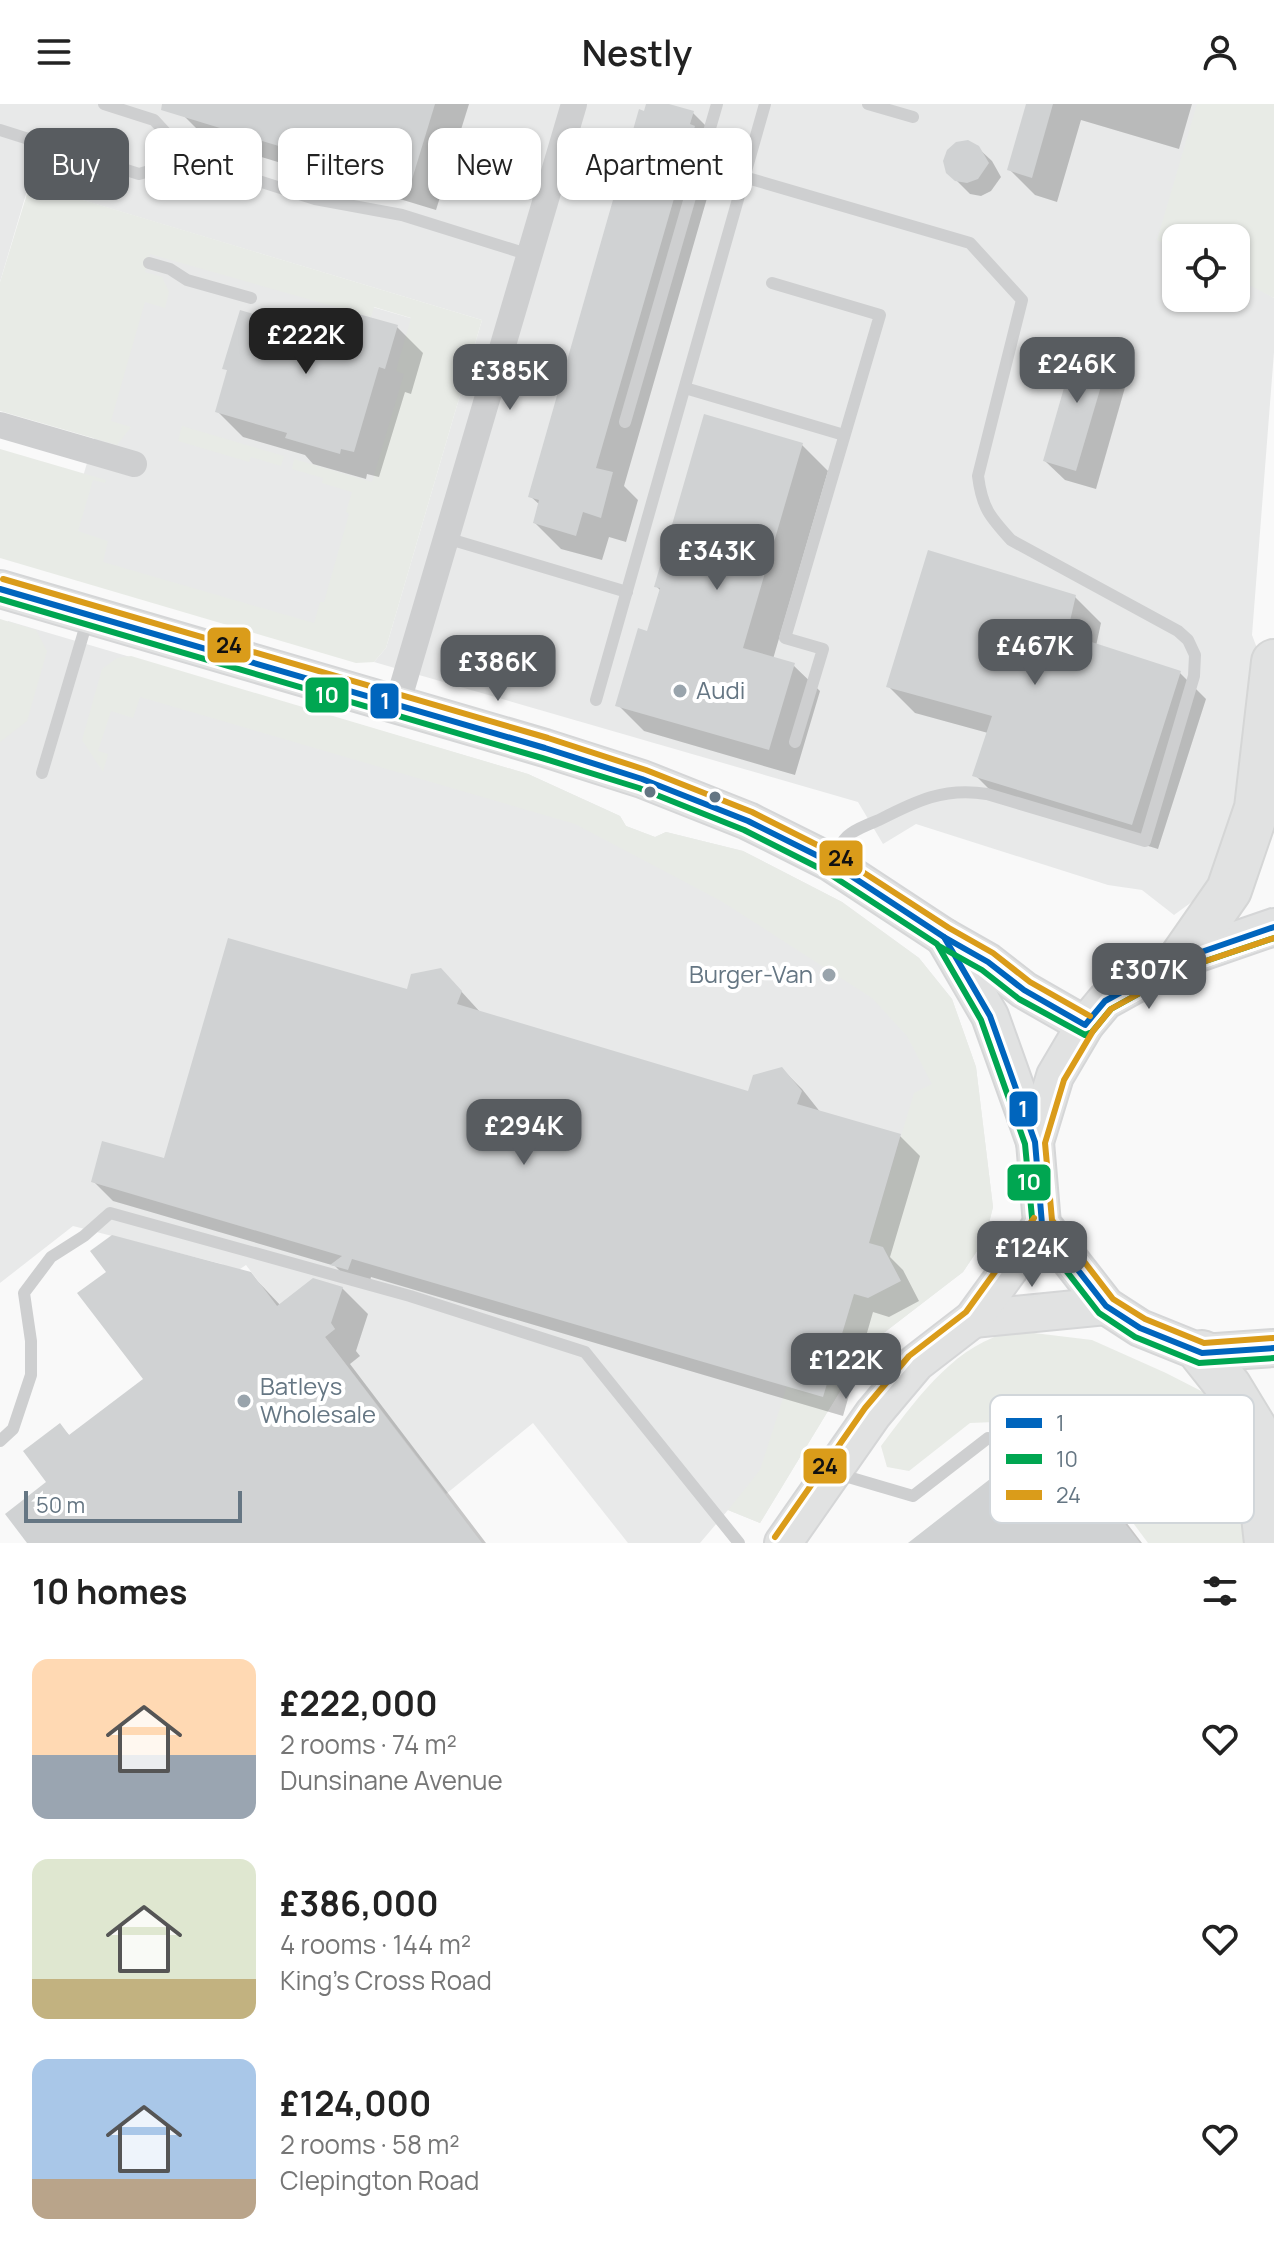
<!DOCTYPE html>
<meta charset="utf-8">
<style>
:root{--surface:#fff;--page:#f6f6f6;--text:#222;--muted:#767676;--accent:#585c60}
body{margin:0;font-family:Manrope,sans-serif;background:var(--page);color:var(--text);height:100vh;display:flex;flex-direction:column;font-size:30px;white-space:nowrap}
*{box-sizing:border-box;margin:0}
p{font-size:26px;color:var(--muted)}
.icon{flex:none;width:44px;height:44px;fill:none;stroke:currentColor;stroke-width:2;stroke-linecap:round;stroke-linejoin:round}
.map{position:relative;height:1439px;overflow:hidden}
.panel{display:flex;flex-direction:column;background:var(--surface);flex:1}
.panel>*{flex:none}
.hud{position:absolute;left:24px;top:24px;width:800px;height:72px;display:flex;gap:16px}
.fabs{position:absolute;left:1162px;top:120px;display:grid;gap:16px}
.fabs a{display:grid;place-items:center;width:88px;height:88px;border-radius:16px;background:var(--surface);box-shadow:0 2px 6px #0004;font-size:40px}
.scale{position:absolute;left:24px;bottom:20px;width:218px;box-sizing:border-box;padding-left:8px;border:4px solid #657683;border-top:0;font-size:22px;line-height:28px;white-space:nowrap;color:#657683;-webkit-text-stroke:6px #fff;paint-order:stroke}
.price{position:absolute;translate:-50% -68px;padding:0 18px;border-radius:16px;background:var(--accent);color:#fff;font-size:26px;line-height:52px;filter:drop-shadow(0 2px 4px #0008)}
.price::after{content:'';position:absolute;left:50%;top:48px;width:24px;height:18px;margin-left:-12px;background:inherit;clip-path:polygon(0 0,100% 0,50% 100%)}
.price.selected{background:#222;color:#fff}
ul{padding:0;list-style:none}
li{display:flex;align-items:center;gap:24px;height:200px;padding:0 32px}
li span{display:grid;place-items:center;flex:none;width:224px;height:160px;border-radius:16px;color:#555}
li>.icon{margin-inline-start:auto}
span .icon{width:96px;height:96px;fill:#fffc;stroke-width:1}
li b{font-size:34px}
h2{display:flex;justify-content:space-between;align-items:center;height:96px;padding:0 32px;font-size:34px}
.chip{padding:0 28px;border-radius:16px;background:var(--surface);box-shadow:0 2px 6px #0004;font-size:28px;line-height:72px}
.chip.selected{background:var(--accent);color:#fff}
header{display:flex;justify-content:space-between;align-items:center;height:104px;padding:0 32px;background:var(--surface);font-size:36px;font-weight:600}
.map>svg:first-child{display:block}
.built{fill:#e8e9e9;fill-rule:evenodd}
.green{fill:#e8ebe6}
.shadow{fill:#0003}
.building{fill:#d0d2d3}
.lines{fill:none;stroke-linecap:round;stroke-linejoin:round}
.secondary-casing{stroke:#d5d6d7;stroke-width:40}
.highway-casing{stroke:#d5d6d6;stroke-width:48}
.lane{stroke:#cecfd0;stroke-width:12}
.street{stroke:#cecfd0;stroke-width:26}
.secondary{stroke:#e1e2e2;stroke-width:36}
.highway{stroke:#e1e2e2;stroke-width:44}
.bus-1-casing{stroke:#fff;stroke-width:12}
.bus-2-casing{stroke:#fff;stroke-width:12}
.bus-3-casing{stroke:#fff;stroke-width:12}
.bus-1{stroke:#0065bd;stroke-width:6}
.bus-2{stroke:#00a651;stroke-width:6}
.bus-3{stroke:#da9c1a;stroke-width:6}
.poi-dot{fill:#99a4ac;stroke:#fff;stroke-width:3}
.bus-dot{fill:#657683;stroke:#fff;stroke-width:3}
.labels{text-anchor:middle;stroke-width:8;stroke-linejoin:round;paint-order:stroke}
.poi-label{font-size:24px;fill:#657683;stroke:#fff;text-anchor:start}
.key{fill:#fff;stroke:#d1d6da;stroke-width:2}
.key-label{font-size:22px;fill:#657683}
.line-badge{stroke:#fff;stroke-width:3}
.badge-label{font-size:22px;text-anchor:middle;font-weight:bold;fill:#fff}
.pale-badge-label{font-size:22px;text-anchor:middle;font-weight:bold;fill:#111}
</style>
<header><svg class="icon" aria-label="menu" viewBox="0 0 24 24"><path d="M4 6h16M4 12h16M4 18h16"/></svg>Nestly<svg class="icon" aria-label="person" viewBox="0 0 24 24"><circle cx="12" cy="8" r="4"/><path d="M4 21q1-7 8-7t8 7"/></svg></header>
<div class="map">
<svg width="1274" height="1439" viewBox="0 0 1274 1439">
<rect width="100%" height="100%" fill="#f9f9f9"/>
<g class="built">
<path d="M0 0H1274L1259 185 1274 194V248L1252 531 1260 552 1238 727 1200 792 1174 811 1142 786 1108 781 916 720 883 740 858 698 374 558 386 544 482 216 29 80 0 178ZM1176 134H1236V194H1176Z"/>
<polygon points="151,138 441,223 327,531 58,459"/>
<polygon points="8,517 528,670 620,712 626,722 655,733 666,728 743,747 842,798 919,854 952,895 976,963 993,1103 985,1135 963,1168 868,1241 760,1419 728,1406 700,1439 628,1439 533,1319 446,1390 325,1233 335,1225 331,1219 277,1202 246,1161 231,1171 222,1160 73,1122 0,1179 0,544"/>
</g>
<g class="green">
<polygon points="1197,0 1274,0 1274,194 1236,174 1236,134 1176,134 1176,145 1157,136"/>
<polygon points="30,80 482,216 386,544 374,558 356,559 0,454 0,345 106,376 105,379 93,376 78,427 108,437 103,458 314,519 320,498 324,498 349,410 346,408 352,388 322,379 323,374 292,365 294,355 372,378 404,270 396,267 411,214 374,203 371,213 150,150 145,168 162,173 169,188 165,204 145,198 111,317 131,323 117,341 0,307 0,178"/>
<polygon points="182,322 284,352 281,362 251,353 249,358 178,337"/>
<polygon points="0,515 36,526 47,547 27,617 0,638"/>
<polygon points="131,552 528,670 620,712 626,722 655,733 666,728 743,747 842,798 919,854 952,895 976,963 993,1103 985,1135 963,1168 868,1241 760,1419 728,1406 760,1366 787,1282 823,1293 854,1190 868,1194 901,1176 883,1144 869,1139 914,989 932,980 907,932 872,894 721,797 575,720 140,593 133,614 111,607 98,647 108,650 103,668 82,636 102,565 117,554"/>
<path d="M1034 1229 1092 1236 1166 1269 1211 1292 1238 1325 1255 1439H1148L1058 1318 1032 1338 1017 1325 995 1318 970 1319 909 1367 887 1363 881 1342C913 1300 950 1246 1003 1230 1012 1227 1024 1229 1034 1229Z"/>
</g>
<g class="shadow">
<polygon points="186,0 469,0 436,106 209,37 183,11"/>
<polygon points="648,0 662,0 693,9 719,35 716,45 720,49 624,382 638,396 626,438 609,433 602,456 561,445 535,419 540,401 530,392"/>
<polygon points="1028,0 1192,0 1179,45 1081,16 1057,98 1035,91 1009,65"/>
<polygon points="978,44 992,57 1001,73 991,87 981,92 970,90 948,68"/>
<polygon points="334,222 397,223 423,249 411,290 405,288 379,373 367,370 366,375 313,360 305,351 243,333 217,307 229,268 225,264 306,227"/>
<polygon points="1111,246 1130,266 1096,385 1065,376 1045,357"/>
<polygon points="802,341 828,367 773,555 793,561 820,587 795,671 644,627 618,601 649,530 661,487 656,482"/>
<polygon points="1075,493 1101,519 1096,542 1180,569 1206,595 1158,745 1001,697 975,671 988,629 915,609 889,583"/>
<polygon points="460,886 481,909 749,989 782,965 802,985 821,1009 900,1032 920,1052 890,1153 903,1166 919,1197 889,1213 873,1208 843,1312 371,1173 368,1184 353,1180 335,1162 113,1097 93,1077 165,1057 408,888"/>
<polygon points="250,1169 281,1202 342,1184 368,1210 356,1247 360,1252 350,1260 486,1439 29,1439 49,1379 60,1322 71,1333 146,1275"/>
<polygon points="1053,1329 1072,1347 1142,1439 911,1439 1028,1355"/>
</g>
<g class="building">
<polygon points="162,0 435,0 410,82 161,6"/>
<polygon points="646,0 669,0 694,7 690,20 695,22 596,364 613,368 601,414 583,408 576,432 533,419 539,396 528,393 639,5 644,7"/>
<polygon points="1026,0 1053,0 1032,74 1007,66"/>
<polygon points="968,36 979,42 989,59 978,75 967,79 955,77 946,69 943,57 947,46 956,38"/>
<polygon points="337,204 398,221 385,265 379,263 354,348 341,345 340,350 285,334 287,329 215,308 227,266 222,265 240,206 304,225 308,213 332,220"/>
<polygon points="1078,235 1112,245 1076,367 1043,357"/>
<polygon points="704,310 803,339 743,544 795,559 769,646 615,602 638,524 647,527 660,484 654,483"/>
<polygon points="928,446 1076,491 1067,530 1181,567 1132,721 972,672 992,612 886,583"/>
<polygon points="228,834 407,885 411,870 441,864 462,887 457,900 748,987 753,971 782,963 802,987 797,1000 901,1030 869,1139 883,1143 901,1177 868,1194 854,1190 823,1293 352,1155 348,1166 330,1161 342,1152 91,1078 102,1037 164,1054"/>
<polygon points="112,1131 251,1168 277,1202 313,1174 343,1183 331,1219 335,1225 325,1233 482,1439 27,1439 5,1410 46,1378 23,1347 60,1319 69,1331 143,1275 77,1189 106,1168 90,1147"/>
<polygon points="1053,1326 1140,1439 908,1439 1017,1354 1026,1353 1030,1344"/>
</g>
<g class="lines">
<defs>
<g id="secondary">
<polyline points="0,485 545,644 642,675 748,717 830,758 944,833 988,858 1024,886 1085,921"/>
<polyline points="1274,823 1181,855 1105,897 1085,921 1055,972 1035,1038 1042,1120 1106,1202 1140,1224 1202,1249 1274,1244"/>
<polyline points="944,833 990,912 1035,1038"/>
<polyline points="973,1215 1106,1202"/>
<polyline points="783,1439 873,1310 916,1259 973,1215 1042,1120"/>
</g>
<g id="highway">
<polyline points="1181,855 1229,786 1257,704 1274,558"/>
<polyline points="1202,1249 1229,1283 1254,1324 1267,1439"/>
</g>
</defs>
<use href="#secondary" class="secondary-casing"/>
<use href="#highway" class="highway-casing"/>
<g class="lane">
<polyline points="104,0 154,16 190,55 315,95 402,111 530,151"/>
<polyline points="868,0 913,13"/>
<polyline points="0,26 139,70 190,55"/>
<path d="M744 73 970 139 1022 196 978 372C982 404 990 413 1011 436L1178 527 1188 536 1195 551 1194 572 1145 737 987 690C944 683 916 697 879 716 869 720 858 724 850 730 842 735 837 747 832 755"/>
<polyline points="149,159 170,165 187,176 251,194"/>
<polyline points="772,179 880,211 785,534 823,545 795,638"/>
<polyline points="685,284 844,331"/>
<polyline points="625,318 717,0"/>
<polyline points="446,434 627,488"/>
<polyline points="596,596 765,0"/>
<polyline points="42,669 88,514"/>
<polyline points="0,1337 13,1325 31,1271 31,1237 24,1189 51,1153 84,1132 110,1109 410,1192 585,1248 739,1439"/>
<polyline points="838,1370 913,1392 988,1334 1021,1346"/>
</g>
<g class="street">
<polyline points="0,321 134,360"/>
<polyline points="397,601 574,0"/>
</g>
<use href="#secondary" class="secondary"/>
<use href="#highway" class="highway"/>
<defs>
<g id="bus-1">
<polyline points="0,485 545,644 642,675 748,717 830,758 944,833 990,912 1035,1038 1042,1120 1106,1202 1140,1224 1202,1249 1274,1244"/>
<polyline points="944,833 988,858 1024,886 1085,921 1105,897 1181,855 1274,823"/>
</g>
<g id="bus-2">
<polyline points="0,495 542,654 639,684 744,726 825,767 937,840 981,916 1025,1040 1033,1124 1099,1209 1135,1233 1199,1259 1274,1254"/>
<polyline points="939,842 982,866 1019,895 1085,931 1092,928 1111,905 1185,864 1274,834"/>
</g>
<g id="bus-3">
<polyline points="3,475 548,634 646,666 752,708 835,750 949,824 993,849 1030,878 1090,912"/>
<polyline points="1273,1234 1204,1239 1145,1215 1113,1195 1052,1116 1045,1039 1064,976 1093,927 1111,905 1185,864 1274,834"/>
<polyline points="775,1433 865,1304 909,1252 966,1208 1034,1114"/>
</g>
</defs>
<use href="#bus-1" class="bus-1-casing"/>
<use href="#bus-2" class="bus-2-casing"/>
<use href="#bus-3" class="bus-3-casing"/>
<use href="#bus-1" class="bus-1"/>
<use href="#bus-2" class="bus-2"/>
<use href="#bus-3" class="bus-3"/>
</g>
<g class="poi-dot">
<circle cx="680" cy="587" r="8"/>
<circle cx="829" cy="871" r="8"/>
<circle cx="244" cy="1297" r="8"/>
</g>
<g class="bus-dot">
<circle cx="650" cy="688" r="7"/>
<circle cx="715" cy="693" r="7"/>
</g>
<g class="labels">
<g class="poi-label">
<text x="696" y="595">Audi</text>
<text x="813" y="879" text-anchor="end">Burger-Van</text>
<text x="260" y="1291">Batleys<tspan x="260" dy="28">Wholesale</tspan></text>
</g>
</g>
<rect x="990" y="1291" width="264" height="128" rx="12" class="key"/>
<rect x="1006" y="1314" width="36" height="10" fill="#0065bd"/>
<rect x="1006" y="1350" width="36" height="10" fill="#00a651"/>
<rect x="1006" y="1386" width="36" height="10" fill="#da9c1a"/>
<g class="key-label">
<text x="1056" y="1327">1</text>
<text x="1056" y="1363">10</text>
<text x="1056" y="1399">24</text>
</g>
<g class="line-badge">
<rect x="206" y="522" width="46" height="38" rx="8" fill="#da9c1a"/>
<rect x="304" y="572" width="46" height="38" rx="8" fill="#00a651"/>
<rect x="369" y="578" width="31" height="38" rx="8" fill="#0065bd"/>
<rect x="818" y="735" width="46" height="38" rx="8" fill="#da9c1a"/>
<rect x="1008" y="986" width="31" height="38" rx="8" fill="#0065bd"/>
<rect x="1006" y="1059" width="46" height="39" rx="8" fill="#00a651"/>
<rect x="802" y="1343" width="46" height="38" rx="8" fill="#da9c1a"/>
</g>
<g class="badge-label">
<text x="327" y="599">10</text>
<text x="385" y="605">1</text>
<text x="1023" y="1013">1</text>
<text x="1029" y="1086">10</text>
</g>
<g class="pale-badge-label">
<text x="229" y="549">24</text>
<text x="841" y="762">24</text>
<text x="825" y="1370">24</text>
</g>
</svg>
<div class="fabs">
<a><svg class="icon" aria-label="locate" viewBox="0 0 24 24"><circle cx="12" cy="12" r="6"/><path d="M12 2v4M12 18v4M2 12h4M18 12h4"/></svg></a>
</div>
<div class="scale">50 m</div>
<b class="price selected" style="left:306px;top:272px">£222K</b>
<b class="price" style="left:1077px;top:301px">£246K</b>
<b class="price" style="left:510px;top:308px">£385K</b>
<b class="price" style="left:717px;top:488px">£343K</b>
<b class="price" style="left:1035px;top:583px">£467K</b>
<b class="price" style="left:498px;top:599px">£386K</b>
<b class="price" style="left:1149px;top:907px">£307K</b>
<b class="price" style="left:524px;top:1063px">£294K</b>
<b class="price" style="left:1032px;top:1185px">£124K</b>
<b class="price" style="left:846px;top:1297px">£122K</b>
<div class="hud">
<a class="chip selected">Buy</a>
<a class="chip">Rent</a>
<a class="chip">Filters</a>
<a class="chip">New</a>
<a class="chip">Apartment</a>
</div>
</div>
<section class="panel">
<h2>10 homes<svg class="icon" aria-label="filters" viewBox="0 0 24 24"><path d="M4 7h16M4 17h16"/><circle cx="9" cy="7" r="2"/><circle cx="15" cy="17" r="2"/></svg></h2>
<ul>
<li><span style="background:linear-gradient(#ffd9b3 60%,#9aa5b1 0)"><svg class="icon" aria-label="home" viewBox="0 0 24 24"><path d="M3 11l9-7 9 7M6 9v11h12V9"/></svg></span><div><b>£222,000</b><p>2 rooms · 74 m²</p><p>Dunsinane Avenue</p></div><svg class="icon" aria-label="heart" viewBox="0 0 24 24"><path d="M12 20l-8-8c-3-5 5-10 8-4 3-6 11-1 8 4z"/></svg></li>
<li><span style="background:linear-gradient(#dfe7d0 75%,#c2b280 0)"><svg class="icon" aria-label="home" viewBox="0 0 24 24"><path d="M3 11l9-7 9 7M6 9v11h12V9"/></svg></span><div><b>£386,000</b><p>4 rooms · 144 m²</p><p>King's Cross Road</p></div><svg class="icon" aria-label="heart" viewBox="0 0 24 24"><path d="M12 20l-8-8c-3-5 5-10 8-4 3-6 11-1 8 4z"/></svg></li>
<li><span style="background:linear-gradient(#a9c7e8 75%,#b9a48a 0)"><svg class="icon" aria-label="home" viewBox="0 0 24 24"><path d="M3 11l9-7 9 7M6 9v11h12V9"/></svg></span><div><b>£124,000</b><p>2 rooms · 58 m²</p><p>Clepington Road</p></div><svg class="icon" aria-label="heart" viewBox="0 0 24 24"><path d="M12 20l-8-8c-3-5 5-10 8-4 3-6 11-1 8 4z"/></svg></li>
</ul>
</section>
